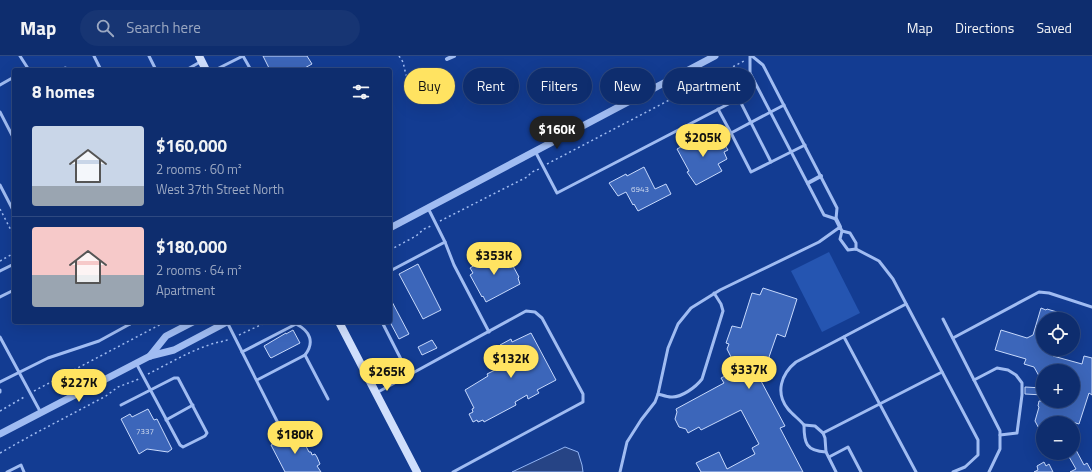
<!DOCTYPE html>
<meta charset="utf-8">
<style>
:root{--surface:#0e2d6e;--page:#173573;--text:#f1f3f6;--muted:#9ba8c2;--line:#2e4981;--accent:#ffe361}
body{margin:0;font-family:"Titillium Web",sans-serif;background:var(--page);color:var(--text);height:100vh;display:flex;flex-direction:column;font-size:15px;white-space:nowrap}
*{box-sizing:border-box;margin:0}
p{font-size:13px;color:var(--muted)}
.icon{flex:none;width:22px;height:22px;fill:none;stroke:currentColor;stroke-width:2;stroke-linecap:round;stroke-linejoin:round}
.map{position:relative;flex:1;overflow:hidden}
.panel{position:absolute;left:12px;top:12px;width:380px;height:256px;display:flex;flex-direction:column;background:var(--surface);border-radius:4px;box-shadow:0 4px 16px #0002,0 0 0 1px var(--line)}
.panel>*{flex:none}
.guide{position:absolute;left:404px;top:12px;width:380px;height:36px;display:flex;gap:8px}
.controls{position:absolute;left:1036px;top:256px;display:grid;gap:8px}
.controls a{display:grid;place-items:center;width:44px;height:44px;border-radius:50%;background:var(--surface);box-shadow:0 4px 16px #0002,0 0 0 1px var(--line);font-size:20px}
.price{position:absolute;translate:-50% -34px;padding:0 9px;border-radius:14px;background:var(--accent);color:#111;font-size:13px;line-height:26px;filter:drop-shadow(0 1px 2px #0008)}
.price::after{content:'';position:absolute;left:50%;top:24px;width:12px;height:9px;margin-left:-6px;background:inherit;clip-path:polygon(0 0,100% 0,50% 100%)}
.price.on{background:#222;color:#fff}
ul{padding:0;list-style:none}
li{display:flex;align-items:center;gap:12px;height:100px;padding:0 20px}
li+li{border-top:1px solid var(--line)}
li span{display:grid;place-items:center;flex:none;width:112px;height:80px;border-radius:4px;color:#555}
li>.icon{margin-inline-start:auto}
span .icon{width:48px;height:48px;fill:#fffc;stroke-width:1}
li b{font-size:17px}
h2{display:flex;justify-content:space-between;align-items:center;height:48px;padding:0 20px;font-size:17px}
.pill{padding:0 14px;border-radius:18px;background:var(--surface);box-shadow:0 4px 16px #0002,0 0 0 1px var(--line);font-size:14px;line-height:36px}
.pill.on{background:var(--accent);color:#111}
header{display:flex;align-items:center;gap:24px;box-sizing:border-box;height:56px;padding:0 20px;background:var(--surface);border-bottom:1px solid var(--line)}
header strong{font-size:19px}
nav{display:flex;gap:22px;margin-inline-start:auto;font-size:14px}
.search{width:280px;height:36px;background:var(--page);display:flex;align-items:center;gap:10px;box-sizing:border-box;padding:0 14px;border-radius:22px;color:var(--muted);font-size:15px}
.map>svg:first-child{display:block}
.green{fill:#2555b1}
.water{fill:#264485;stroke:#92b5f5}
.building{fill:#3c66ba;stroke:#c8dafd}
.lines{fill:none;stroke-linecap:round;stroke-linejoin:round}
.path{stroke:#a0bcf2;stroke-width:1.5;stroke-dasharray:2 3;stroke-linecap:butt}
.service{stroke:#a0bcf2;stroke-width:3}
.minor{stroke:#a0bcf2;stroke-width:4}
.tertiary{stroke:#a0bcf2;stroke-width:7}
.secondary{stroke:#cfdefc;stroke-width:8}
.labels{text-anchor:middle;stroke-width:4;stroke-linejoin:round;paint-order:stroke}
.number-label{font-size:8px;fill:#ced9ee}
</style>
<header>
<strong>Map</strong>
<div class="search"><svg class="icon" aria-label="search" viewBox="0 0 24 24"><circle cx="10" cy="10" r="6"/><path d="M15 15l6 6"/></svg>Search here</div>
<nav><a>Map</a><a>Directions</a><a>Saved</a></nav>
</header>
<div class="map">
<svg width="1092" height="416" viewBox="0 0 1092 416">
<rect width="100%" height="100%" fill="#133c92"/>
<polygon class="green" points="829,196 860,257 822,276 791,215"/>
<polygon class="water" points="565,391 578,396 582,409 583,416 512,416"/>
<g class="building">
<polygon points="263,0 307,0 312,8 301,14 270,14"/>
<polygon points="703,79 707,86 716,82 719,88 723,86 728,94 724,96 727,103 718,108 722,115 696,129 687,116 689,115 677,93"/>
<polygon points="644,111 655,133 666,128 671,138 638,155 634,148 633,149 626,136 618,140 609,127 626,118 627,120"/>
<polygon points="502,195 505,201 507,199 519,221 518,222 520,228 486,246 483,240 482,241 470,219 473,217 470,212 475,209 474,207 482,203 483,205"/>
<polygon points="418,208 441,254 423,263 399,218"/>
<polygon points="763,232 797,243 785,281 777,278 769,301 774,309 765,314 761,325 785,370 780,372 803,416 701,416 696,407 719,396 727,413 755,398 752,392 759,388 741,354 701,374 699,371 688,377 686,373 679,371 675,363 677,356 676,353 724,327 721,322 727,319 732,303 727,293 729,288 726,287 732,270 741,272 752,237 760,239"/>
<polygon points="390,242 409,278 399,283 390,266"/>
<polygon points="1041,252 1046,254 1047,253 1057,256 1056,258 1068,261 1068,263 1043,263 1043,293 1055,293 1053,300 1082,308 1084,300 1092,302 1092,339 1089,337 1079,368 1062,363 1061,367 1043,367 1043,380 1035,365 1039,351 1038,350 1039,345 1073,345 1073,315 1043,315 1043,327 1034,311 1024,308 1026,303 995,294 1001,274 1027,282 1033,279"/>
<polygon points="293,274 300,287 271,302 270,301 264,290 286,277 286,278"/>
<polygon points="531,277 556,324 537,334 539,337 528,343 527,339 515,346 516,349 484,366 483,364 478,366 477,364 473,366 469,358 473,356 472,353 474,352 465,334 488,320 487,318 505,309 497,295 502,292 500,289 511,283 512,286"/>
<polygon points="432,284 437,292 422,299 418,291"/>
<polygon points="1025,331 1043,332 1043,339 1025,338"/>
<polygon points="148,353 154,364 157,363 172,393 168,396 147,393 139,398 121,363 130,358 132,361"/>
<polygon points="298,375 309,396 311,396 312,399 315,398 317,401 320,408 317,410 321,416 285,416 271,389 281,384 279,381 287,378 289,380"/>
<polygon points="1076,394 1084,409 1087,407 1092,416 1070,416 1076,413 1068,399"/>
<polygon points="1044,406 1046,410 1049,408 1053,416 1034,416 1038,414 1037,410"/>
</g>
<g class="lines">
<g class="path">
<polyline points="399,0 403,6 406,19 412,23 416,22 427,14 436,12"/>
<polyline points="547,108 744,5"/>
<polyline points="0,153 14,180"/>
<polyline points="440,165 527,121 532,116 539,113"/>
<polyline points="390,194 416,180 424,173 431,170"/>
<polyline points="0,205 14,197"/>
<polyline points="239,279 267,266"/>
<path d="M148 318C168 308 188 296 209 289 216 286 223 286 230 283"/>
<polyline points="34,335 165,266"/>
<polyline points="0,355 26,340"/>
<polyline points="0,397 32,379 106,340 118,331 139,323"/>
</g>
<g class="service">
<polyline points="20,0 29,14"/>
<polyline points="94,0 101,14"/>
<polyline points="149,0 156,14"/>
<polyline points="243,0 251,14"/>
<polyline points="750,0 750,17 824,159 836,163 837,152 763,9 752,0"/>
<polyline points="61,14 65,12 70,14"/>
<polyline points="186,14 200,6"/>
<polyline points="215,14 243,0"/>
<polyline points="332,14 334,14"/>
<polyline points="0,29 14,21"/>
<polyline points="718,53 731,77 784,49"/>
<polyline points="0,56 14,83"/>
<polyline points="731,77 751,116 771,106"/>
<polyline points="535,95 557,137 736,44 739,44 741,47 771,106 805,89"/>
<polyline points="0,129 14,156"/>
<polyline points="428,152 445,186 454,209 489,276"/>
<polyline points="842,175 850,177 856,187 856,193"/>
<polyline points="0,215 14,208"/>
<polyline points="390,215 445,186"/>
<polyline points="0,241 14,234"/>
<polyline points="943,263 1000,375 1000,393 989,416"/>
<polyline points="129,266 130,268 134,266"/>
<polyline points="227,266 279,369"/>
<polyline points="382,266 409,319"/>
<polyline points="0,281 41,357"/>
<polyline points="844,281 916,416"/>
<polyline points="953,282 1039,236 1049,237 1092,251"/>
<path d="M242 296 296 268C310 275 315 286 305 299"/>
<polyline points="257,324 305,299 328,343"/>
<polyline points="974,324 997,312 1008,314 1016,319 1022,327 1022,339 1017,377 1000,379"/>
<polyline points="0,326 48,302 99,285 130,268"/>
<polyline points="0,334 0,336"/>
<polyline points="378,336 526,255 535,256 542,262 583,338 583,346 453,416"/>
<path d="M658 338C662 339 667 341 671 341 681 342 696 331 702 323L723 255 721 248 714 237"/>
<polyline points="121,349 174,322 178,322 207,377 205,380 183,391 180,389 136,307"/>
<polyline points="166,364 193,349"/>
<polyline points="804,369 815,370 823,377"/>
<polyline points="826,396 825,382 823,377 942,316"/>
<polyline points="829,401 848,391 861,416"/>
<polyline points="7,416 21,409 24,416"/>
<polyline points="620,416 627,386 641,364 655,346 658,338 668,292 678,268 691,252 720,234 819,186 840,171 842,175 840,183 848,194 856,193 879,205 893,223 978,384 978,399 965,411 953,416"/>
<path d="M836 416 826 396C806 395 804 387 804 369 799 363 793 359 788 353 775 337 781 318 796 306L906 248"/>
</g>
<g class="minor">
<polyline points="447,3 454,0"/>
<polyline points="808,127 821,120"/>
<polyline points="836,163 840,171"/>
</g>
<g class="tertiary">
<polyline points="390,172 715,0"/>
<polyline points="150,300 166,280 193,266"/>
<polyline points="0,378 150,300 174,294 227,266"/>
</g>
<g class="secondary">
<polyline points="199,0 206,14"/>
<polyline points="339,266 417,416"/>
</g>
</g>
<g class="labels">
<g class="number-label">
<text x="640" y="136">6943</text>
<text x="145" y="378">7337</text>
</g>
</g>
</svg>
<div class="controls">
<a><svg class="icon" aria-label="locate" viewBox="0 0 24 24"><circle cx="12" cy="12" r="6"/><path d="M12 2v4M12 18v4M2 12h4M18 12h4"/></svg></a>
<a>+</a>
<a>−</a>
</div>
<b class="price on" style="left:557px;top:94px">$160K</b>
<b class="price" style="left:703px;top:102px">$205K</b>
<b class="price" style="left:494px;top:220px">$353K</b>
<b class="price" style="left:511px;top:323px">$132K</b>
<b class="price" style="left:749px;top:334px">$337K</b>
<b class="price" style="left:387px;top:336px">$265K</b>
<b class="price" style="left:79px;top:347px">$227K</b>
<b class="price" style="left:295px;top:399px">$180K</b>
<div class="guide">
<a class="pill on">Buy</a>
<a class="pill">Rent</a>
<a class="pill">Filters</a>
<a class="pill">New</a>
<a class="pill">Apartment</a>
</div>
<section class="panel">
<h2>8 homes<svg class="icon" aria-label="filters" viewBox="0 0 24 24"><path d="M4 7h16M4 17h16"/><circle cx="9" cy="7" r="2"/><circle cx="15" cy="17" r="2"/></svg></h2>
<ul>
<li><span style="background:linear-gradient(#c9d6e8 75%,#9aa5b1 0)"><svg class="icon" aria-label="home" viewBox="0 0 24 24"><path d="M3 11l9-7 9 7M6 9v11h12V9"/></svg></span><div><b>$160,000</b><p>2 rooms · 60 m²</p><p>West 37th Street North</p></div></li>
<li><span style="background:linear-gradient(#f6c9c9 60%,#9aa5b1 0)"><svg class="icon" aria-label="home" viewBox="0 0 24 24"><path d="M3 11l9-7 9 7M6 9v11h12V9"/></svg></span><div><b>$180,000</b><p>2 rooms · 64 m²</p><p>Apartment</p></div></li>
</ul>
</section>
</div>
